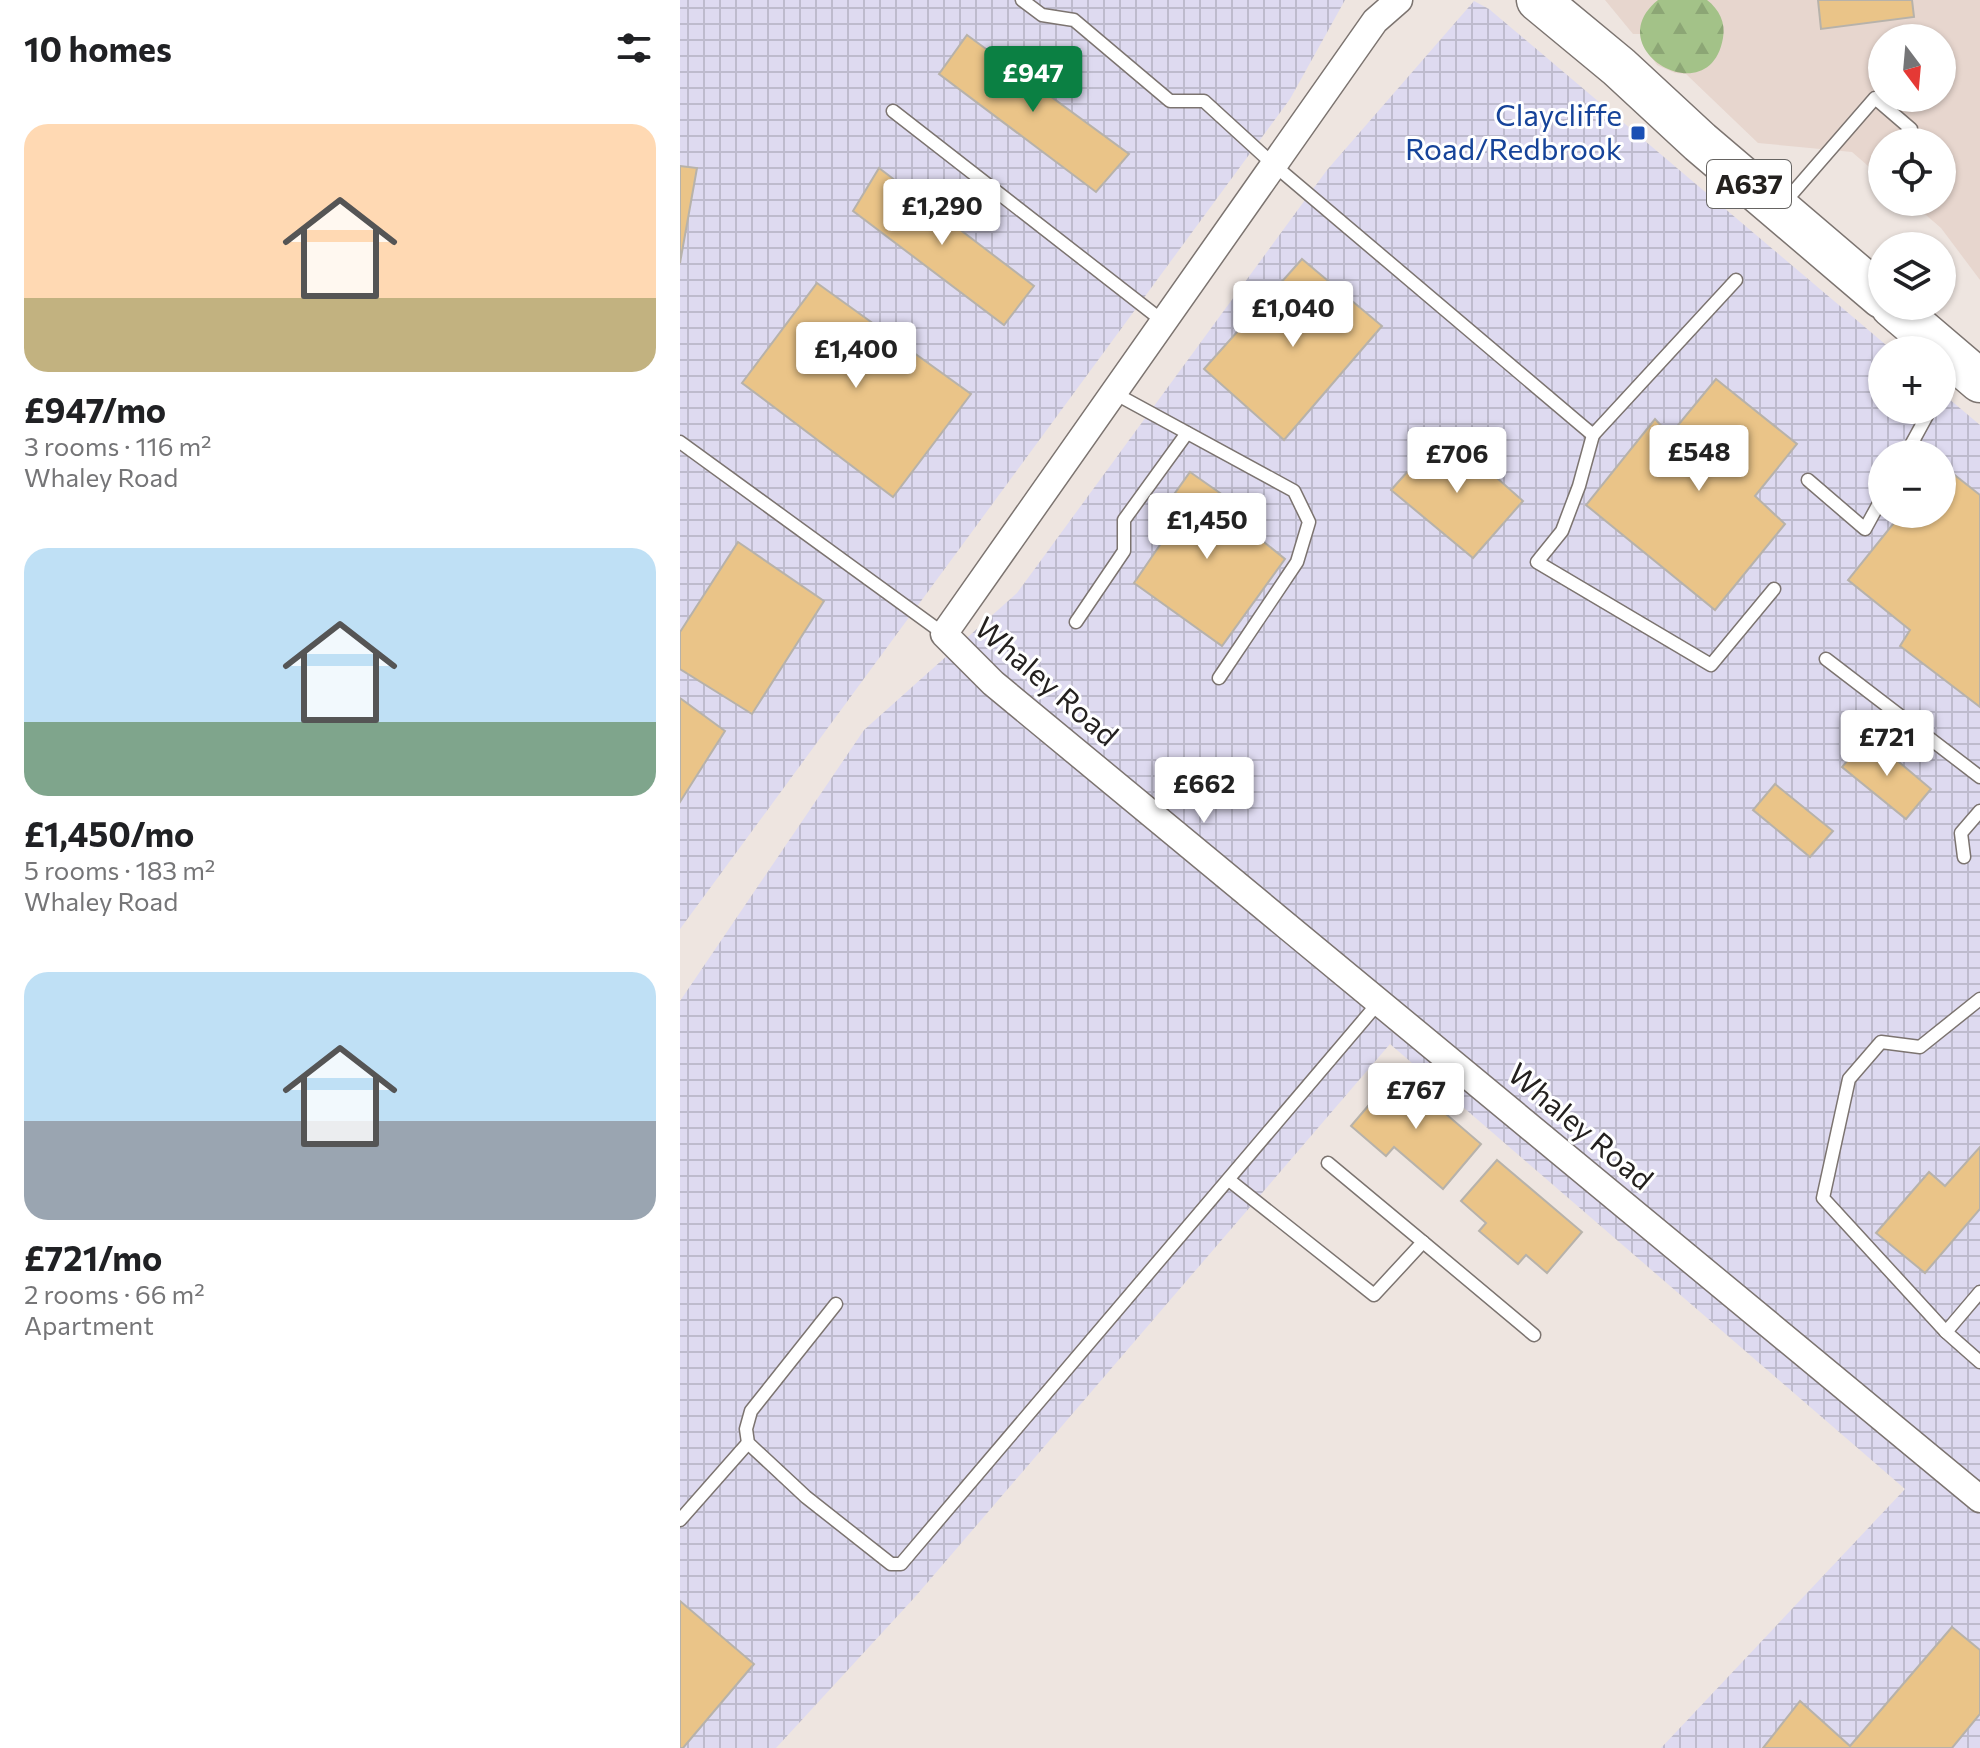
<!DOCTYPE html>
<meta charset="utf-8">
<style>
:root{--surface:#fff;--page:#f2f2f2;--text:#202124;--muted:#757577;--accent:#0b8043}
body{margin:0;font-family:Commissioner,sans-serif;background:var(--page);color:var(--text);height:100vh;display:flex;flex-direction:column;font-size:30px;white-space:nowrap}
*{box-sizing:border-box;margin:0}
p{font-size:26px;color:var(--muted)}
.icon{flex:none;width:44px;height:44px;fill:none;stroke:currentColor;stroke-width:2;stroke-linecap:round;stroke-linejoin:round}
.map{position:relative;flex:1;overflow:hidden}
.drawer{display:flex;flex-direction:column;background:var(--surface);width:680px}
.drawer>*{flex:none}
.needle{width:52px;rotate:164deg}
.fabs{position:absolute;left:1188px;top:24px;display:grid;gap:16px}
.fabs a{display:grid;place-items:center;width:88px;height:88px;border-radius:50%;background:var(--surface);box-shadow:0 2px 6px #0004;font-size:40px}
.price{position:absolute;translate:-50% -68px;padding:0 18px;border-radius:8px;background:#fff;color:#222;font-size:26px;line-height:52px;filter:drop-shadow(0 2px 4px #0008)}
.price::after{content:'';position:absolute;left:50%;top:48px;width:24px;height:18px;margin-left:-12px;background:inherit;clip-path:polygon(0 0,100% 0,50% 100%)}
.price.active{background:var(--accent);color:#fff}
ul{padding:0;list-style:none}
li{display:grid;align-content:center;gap:16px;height:424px;padding:0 24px}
li span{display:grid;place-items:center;height:248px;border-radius:24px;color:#555}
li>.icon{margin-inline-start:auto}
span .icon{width:144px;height:144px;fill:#fffc;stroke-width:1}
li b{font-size:34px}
h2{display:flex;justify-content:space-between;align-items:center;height:96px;padding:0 24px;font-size:34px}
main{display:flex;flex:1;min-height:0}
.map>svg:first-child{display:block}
.built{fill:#e7d6ce;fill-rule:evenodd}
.industrial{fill:url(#industrial-grid);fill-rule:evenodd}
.forest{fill:url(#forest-firs)}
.building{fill:#eac488;stroke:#b7b2aa;stroke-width:2}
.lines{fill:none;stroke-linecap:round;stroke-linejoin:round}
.service-casing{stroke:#7c7470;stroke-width:15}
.minor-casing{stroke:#7c7470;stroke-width:29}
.trunk-casing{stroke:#7c7470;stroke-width:45}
.service{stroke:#fff;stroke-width:12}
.minor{stroke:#fff;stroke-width:26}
.trunk{stroke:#fff;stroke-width:42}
.transit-dot{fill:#1a4fb4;stroke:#fff;stroke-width:3}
.labels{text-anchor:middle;stroke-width:6;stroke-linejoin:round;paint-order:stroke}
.shield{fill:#fff;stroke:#666462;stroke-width:2}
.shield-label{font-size:28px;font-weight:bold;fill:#24211f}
.transit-label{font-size:30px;fill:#164399;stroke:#fff;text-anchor:end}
.street-label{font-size:30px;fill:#24211f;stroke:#fff}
</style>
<main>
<section class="drawer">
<h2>10 homes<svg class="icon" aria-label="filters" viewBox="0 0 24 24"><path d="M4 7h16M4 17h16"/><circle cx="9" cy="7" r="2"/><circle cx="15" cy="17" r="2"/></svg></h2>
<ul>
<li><span style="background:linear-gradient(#ffd9b3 70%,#c2b280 0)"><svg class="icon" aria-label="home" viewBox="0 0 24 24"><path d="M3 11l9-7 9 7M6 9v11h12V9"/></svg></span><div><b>£947/mo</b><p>3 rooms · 116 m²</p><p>Whaley Road</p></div></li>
<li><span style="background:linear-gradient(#bfe0f5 70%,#7fa58c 0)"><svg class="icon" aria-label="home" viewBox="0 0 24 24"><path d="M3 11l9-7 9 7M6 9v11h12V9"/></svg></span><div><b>£1,450/mo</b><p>5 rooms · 183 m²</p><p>Whaley Road</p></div></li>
<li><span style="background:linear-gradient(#bfe0f5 60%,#9aa5b1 0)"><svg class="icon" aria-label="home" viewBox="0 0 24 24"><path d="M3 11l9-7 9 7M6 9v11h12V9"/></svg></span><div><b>£721/mo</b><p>2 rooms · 66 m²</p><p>Apartment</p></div></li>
</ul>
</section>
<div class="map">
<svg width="1300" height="1748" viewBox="0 0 1300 1748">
<defs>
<pattern id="industrial-grid" width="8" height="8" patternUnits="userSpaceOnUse" patternTransform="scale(2)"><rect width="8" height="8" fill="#dedaf0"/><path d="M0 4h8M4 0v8" fill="none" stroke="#bebbcd"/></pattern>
<pattern id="forest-firs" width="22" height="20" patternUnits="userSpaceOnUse" patternTransform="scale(2)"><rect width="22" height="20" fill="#a3c288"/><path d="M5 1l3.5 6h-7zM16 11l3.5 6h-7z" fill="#8ca675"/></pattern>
</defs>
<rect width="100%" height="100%" fill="#eee5e0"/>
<path class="built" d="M925 0H1300V280L1261 228 1231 202H1262V142H1202V178L1172 152 1078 143 1006 74 995 73 977 65 963 45 961 34H953ZM1202 38H1262V98H1202Z"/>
<g class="industrial">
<polygon points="0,0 665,0 610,99 0,929"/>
<path d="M794 1 809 9 1212 350H1202V410H1262V393L1300 425V1748H981L1225 1489 710 1044 235 1597 96 1748H0V1001L184 730 337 593 647 170ZM1202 454H1262V514H1202Z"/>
</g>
<path class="forest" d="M978 0H1027C1039 9 1046 23 1043 38 1030 115 917 49 978 0Z"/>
<g class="building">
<polygon points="1138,0 1232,0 1234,17 1141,29"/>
<polygon points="287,35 449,154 416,192 259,74"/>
<polygon points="0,166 17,168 0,263"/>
<polygon points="199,168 354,286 324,325 173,211"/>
<polygon points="622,259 702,326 604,440 524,369"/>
<polygon points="137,283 291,394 213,497 62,383"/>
<polygon points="1036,379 1117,444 1075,496 1105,524 1035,610 906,505 975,419 990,435"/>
<polygon points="764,431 843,501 793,558 711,490"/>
<polygon points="1262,465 1300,495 1300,707 1220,646 1230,630 1168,580 1221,514 1262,514"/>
<polygon points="510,472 560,507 553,517 605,559 542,646 454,583 484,539 470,528"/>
<polygon points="58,542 144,601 72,714 0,669 0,632"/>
<polygon points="0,698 45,731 0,802"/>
<polygon points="1188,736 1251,789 1226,819 1162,767"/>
<polygon points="1095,784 1153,831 1130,857 1073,810"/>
<polygon points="717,1072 801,1144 763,1189 714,1147 706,1156 671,1126"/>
<polygon points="1300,1147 1300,1209 1245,1273 1196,1233 1249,1172 1265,1186"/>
<polygon points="817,1160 902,1232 867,1273 846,1255 838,1264 799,1231 806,1223 781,1201"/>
<polygon points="0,1601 74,1664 3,1748 0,1748"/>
<polygon points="1272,1627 1300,1650 1300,1714 1272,1748 1083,1748 1120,1701 1170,1746"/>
</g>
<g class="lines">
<defs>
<g id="service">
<polyline points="342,0 362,15 394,20 490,101 524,101 594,165 913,435 1056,280"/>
<polyline points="213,111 484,322"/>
<polyline points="1103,204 1195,98 1231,129"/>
<polyline points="1262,388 1273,367"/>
<polyline points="434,393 614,491 629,522 617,562 539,678"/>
<polyline points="913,435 899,486 882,531 857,562 1031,665 1094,589"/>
<polyline points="0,442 264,634"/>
<polyline points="1226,454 1250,410"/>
<polyline points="1128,480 1185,529 1202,498"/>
<polyline points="396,622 444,551 444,520 507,433"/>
<polyline points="1146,659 1300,777"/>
<polyline points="1284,857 1281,833 1300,811"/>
<polyline points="549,1180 694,1295 743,1242 648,1163"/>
<polyline points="743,1242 854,1335"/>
<polyline points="1300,1292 1266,1332 1300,1362"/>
<polyline points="156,1304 71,1411 66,1429 68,1443 126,1497 211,1564 221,1564 699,1002"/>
<polyline points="1266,1332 1143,1198 1169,1079 1201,1042 1240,1047 1300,999"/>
<polyline points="0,1520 68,1443"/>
</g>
<polyline id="minor" points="719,0 695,21 264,634 313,683 1300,1499"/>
<g id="trunk">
<polyline points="858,0 939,67 1020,142 1202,297"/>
<polyline points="1212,306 1300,381"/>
</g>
</defs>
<use href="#service" class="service-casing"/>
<use href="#minor" class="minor-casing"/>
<use href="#trunk" class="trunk-casing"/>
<use href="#service" class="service"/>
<use href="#minor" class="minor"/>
<use href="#trunk" class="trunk"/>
</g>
<rect class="transit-dot" x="950" y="125" width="16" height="16" rx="4"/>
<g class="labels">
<rect class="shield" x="1027" y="160" width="84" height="48" rx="6"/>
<g class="shield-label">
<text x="1069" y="194">A637</text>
</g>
<g class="transit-label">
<text x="942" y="126">Claycliffe<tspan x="942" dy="34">Road/Redbrook</tspan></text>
</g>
<g class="street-label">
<text transform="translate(366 682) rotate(41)" y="10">Whaley Road</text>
<text transform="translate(900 1127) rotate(40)" y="10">Whaley Road</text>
</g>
</g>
</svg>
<div class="fabs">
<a><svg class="needle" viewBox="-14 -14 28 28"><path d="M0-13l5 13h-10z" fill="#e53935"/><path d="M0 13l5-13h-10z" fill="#757577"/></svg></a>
<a><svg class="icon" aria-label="locate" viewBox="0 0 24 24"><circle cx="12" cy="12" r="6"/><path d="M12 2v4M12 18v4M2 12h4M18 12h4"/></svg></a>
<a><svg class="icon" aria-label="layers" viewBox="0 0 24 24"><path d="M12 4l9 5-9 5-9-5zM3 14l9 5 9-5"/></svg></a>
<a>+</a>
<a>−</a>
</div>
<b class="price active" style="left:353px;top:114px">£947</b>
<b class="price" style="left:262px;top:247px">£1,290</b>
<b class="price" style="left:613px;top:349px">£1,040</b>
<b class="price" style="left:176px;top:390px">£1,400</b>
<b class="price" style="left:1019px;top:493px">£548</b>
<b class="price" style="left:777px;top:495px">£706</b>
<b class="price" style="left:527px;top:561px">£1,450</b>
<b class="price" style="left:1207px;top:778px">£721</b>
<b class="price" style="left:524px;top:825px">£662</b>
<b class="price" style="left:736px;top:1131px">£767</b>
</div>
</main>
